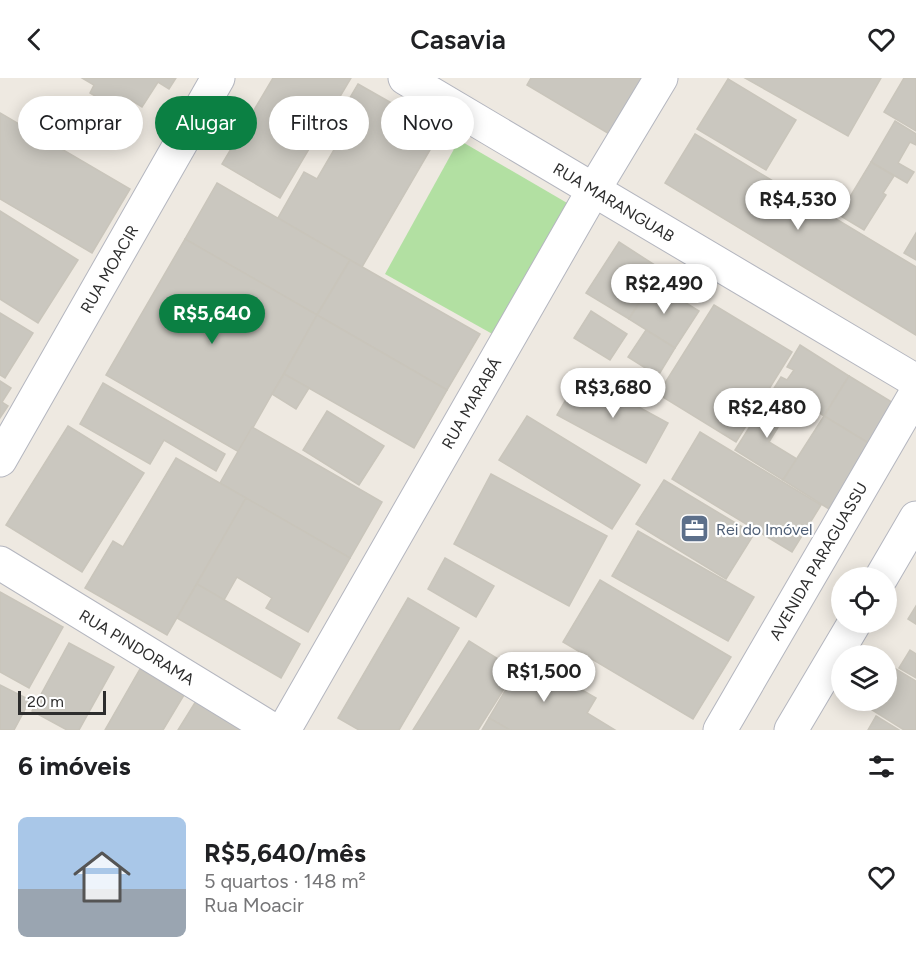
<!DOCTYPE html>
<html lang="pt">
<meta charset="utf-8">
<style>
:root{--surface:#fff;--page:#f2f2f2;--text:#202124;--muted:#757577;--line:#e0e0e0;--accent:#0b8043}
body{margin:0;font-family:Figtree,sans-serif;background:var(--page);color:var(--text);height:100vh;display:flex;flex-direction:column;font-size:22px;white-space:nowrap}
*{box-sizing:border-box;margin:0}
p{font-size:20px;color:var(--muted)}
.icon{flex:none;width:33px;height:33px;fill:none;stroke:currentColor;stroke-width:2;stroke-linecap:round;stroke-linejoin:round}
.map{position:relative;height:652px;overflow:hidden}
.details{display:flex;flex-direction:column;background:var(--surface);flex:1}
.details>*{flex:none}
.banner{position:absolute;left:18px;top:18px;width:600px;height:54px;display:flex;gap:12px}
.tools{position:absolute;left:831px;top:489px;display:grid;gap:12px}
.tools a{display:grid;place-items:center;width:66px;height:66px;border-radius:50%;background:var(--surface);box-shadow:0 3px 15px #0003;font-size:30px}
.scale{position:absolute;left:18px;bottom:15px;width:88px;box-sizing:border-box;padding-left:6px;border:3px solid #2d2d2d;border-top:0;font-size:16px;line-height:21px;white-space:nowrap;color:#2d2d2d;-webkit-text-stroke:4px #fff;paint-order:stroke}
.price{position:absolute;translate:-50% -51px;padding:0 14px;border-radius:21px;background:#fff;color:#222;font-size:20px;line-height:39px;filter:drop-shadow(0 2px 3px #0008)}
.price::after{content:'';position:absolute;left:50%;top:36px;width:18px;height:14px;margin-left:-9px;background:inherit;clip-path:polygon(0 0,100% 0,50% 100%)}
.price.selected{background:var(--accent);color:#fff}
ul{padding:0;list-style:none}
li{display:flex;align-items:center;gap:18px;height:150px;padding:0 18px}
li+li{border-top:2px solid var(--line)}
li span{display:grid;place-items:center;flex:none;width:168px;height:120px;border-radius:9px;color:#555}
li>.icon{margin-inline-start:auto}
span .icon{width:72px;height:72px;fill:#fffc;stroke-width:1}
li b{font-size:26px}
h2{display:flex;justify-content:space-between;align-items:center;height:72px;padding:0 18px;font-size:26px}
.tag{padding:0 21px;border-radius:27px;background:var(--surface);box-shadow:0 3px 15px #0003;font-size:21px;line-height:54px}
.tag.selected{background:var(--accent);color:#fff}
header{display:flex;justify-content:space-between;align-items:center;height:78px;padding:0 18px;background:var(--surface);font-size:27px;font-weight:600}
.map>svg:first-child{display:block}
.green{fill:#b2e0a2}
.building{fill:#cac7bf;stroke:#c9c5bb;stroke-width:1.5}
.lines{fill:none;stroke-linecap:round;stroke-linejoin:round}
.street-casing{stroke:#b4b6bf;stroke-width:35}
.secondary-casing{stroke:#b4b6bf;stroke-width:35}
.street{stroke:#fff;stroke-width:33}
.secondary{stroke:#fff;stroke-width:33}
.labels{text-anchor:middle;stroke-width:4.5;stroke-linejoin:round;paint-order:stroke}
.street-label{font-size:16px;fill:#2d2d2d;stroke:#fff}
.service-label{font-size:16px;fill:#4e5e75;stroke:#fff;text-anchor:start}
</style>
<header><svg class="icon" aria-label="back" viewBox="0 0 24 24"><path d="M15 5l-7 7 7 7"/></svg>Casavia<svg class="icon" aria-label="heart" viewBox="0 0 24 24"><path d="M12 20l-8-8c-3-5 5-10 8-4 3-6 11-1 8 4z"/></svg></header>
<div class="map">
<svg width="916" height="652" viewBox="0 0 916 652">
<rect width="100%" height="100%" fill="#eee9e1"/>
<polygon class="green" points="459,62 574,129 496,258 385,196"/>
<g class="building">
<polygon points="82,0 176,0 169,11 158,4 142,29 131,22 123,35 90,15 94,7"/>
<polygon points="273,0 351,0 280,120 222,86"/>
<polygon points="531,0 646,0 611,57 527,7"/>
<polygon points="745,0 881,0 848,58"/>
<polygon points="904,0 916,0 916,53 884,34"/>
<polygon points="728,1 796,42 766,92 697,51"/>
<polygon points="358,6 441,53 362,189 278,140 304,94 317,101 345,53 334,47"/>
<polygon points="0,35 130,111 92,175 0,121"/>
<polygon points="895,43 916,56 916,67 910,64 898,85 914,94 907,105 871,84"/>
<polygon points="695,56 916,189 916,257 665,105"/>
<polygon points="871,84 894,98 883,115 886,117 864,152 839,137"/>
<polygon points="217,105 350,182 317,237 185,161"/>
<polygon points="0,133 78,182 38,245 0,221"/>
<polygon points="916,155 916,182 904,175"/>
<polygon points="185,161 317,237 239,374 106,297"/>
<polygon points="619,164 661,191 629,241 586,215"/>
<polygon points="350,182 480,256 447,312 317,237"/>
<polygon points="652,204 699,233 675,270 629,241"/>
<polygon points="714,227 792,274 736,364 658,316"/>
<polygon points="591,233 627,256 610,282 574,260"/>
<polygon points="0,235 33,255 5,300 0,297"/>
<polygon points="317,237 447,312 414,370 284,296"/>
<polygon points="646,252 675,270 658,298 628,279"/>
<polygon points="800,267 849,298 824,338 796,320 791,328 771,315 781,299 787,302 794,292 787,289"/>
<polygon points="284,296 309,310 296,331 272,316"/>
<polygon points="580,297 668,345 646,385 557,337"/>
<polygon points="849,298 895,326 870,366 824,338"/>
<polygon points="0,303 11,310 2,324 8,328 0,340"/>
<polygon points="103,305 225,376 216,393 164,362 150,386 80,346"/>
<polygon points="771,315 791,328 769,364 797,381 783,402 735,372"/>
<polygon points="327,333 384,368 359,407 303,372"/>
<polygon points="527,338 640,407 612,451 499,382"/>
<polygon points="824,338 870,366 829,431 783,402"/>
<polygon points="68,348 144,395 82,494 6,447"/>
<polygon points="252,349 382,424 350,480 220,405"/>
<polygon points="700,354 821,427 792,474 672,401"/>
<polygon points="176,380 246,420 167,557 85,510 113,463 123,469"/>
<polygon points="491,396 607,458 569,528 454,466"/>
<polygon points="664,402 754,456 726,501 636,446"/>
<polygon points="246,420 350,480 308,554 266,530 272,520 237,499 224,522 197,506"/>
<polygon points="638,453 754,519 728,563 612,498"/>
<polygon points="445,480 494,508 476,539 428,511"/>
<polygon points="600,502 731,579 693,641 563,564"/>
<polygon points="197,506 300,566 281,600 177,540"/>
<polygon points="0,514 63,549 29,610 0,594"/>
<polygon points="408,520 459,550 399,652 359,652 338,640"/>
<polygon points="916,528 916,546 908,541"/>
<polygon points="469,563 516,592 478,652 413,652"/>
<polygon points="69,565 114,589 79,652 67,652 32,633"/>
<polygon points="910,572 916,576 916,600 899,590"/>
<polygon points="525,579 596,620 587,635 615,652 510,652 489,640"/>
<polygon points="894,590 916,603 916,652 904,652 869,630 874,622 886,622 886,602"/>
<polygon points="140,591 184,617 163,652 105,652"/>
<polygon points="0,607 30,622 14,652 0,652"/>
<polygon points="196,623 244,652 178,652"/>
<polygon points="876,638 899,652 868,652"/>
<polygon points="489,640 510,652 482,652"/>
</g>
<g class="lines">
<defs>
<g id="street">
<polyline points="405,0 916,303"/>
<polyline points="0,382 218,0"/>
</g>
<g id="secondary">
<polyline points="0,485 273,652"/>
<polyline points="881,500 916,440"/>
<polyline points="284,652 593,113 661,0"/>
<polyline points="720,652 916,315"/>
<polyline points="791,652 855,544"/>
</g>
</defs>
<use href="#street" class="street-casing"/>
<use href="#secondary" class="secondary-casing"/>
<use href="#street" class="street"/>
<use href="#secondary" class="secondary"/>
</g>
<defs>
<symbol id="office-square" viewBox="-11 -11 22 22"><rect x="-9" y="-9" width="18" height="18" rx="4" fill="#5c6f8a" stroke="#fff"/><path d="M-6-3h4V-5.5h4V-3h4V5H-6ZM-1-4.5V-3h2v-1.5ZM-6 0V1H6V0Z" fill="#fff"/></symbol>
</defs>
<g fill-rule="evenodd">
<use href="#office-square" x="678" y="434" width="33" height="33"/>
</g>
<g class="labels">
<g class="street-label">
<text transform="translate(614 124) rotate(31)" y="6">RUA MARANGUAB</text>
<text transform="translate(109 191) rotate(-60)" y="6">RUA MOACIR</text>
<text transform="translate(471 325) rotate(-60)" y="6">RUA MARABÁ</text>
<text transform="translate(818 483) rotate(-60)" y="6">AVENIDA PARAGUASSU</text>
<text transform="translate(137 569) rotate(31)" y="6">RUA PINDORAMA</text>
</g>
<g class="service-label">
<text x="716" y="457">Rei do Imóvel</text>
</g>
</g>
</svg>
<div class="tools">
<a><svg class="icon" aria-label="locate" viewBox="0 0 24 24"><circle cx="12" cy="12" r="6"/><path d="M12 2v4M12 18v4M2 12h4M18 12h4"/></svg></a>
<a><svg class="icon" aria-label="layers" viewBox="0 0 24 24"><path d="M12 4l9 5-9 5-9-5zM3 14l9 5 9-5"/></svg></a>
</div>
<div class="scale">20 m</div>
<b class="price" style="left:798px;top:153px">R$4,530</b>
<b class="price" style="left:664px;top:237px">R$2,490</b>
<b class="price selected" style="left:212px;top:267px">R$5,640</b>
<b class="price" style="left:613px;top:341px">R$3,680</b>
<b class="price" style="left:767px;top:361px">R$2,480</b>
<b class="price" style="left:544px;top:625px">R$1,500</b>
<div class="banner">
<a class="tag">Comprar</a>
<a class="tag selected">Alugar</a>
<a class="tag">Filtros</a>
<a class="tag">Novo</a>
</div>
</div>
<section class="details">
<h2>6 imóveis<svg class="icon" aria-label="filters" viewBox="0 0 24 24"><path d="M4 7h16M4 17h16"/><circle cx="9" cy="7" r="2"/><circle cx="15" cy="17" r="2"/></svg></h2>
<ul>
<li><span style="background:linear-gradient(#a9c7e8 60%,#9aa5b1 0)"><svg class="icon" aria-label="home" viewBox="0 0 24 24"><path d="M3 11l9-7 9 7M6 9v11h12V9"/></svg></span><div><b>R$5,640/mês</b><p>5 quartos · 148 m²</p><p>Rua Moacir</p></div><svg class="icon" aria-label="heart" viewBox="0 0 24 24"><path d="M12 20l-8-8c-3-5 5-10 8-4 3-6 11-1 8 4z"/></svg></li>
</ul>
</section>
